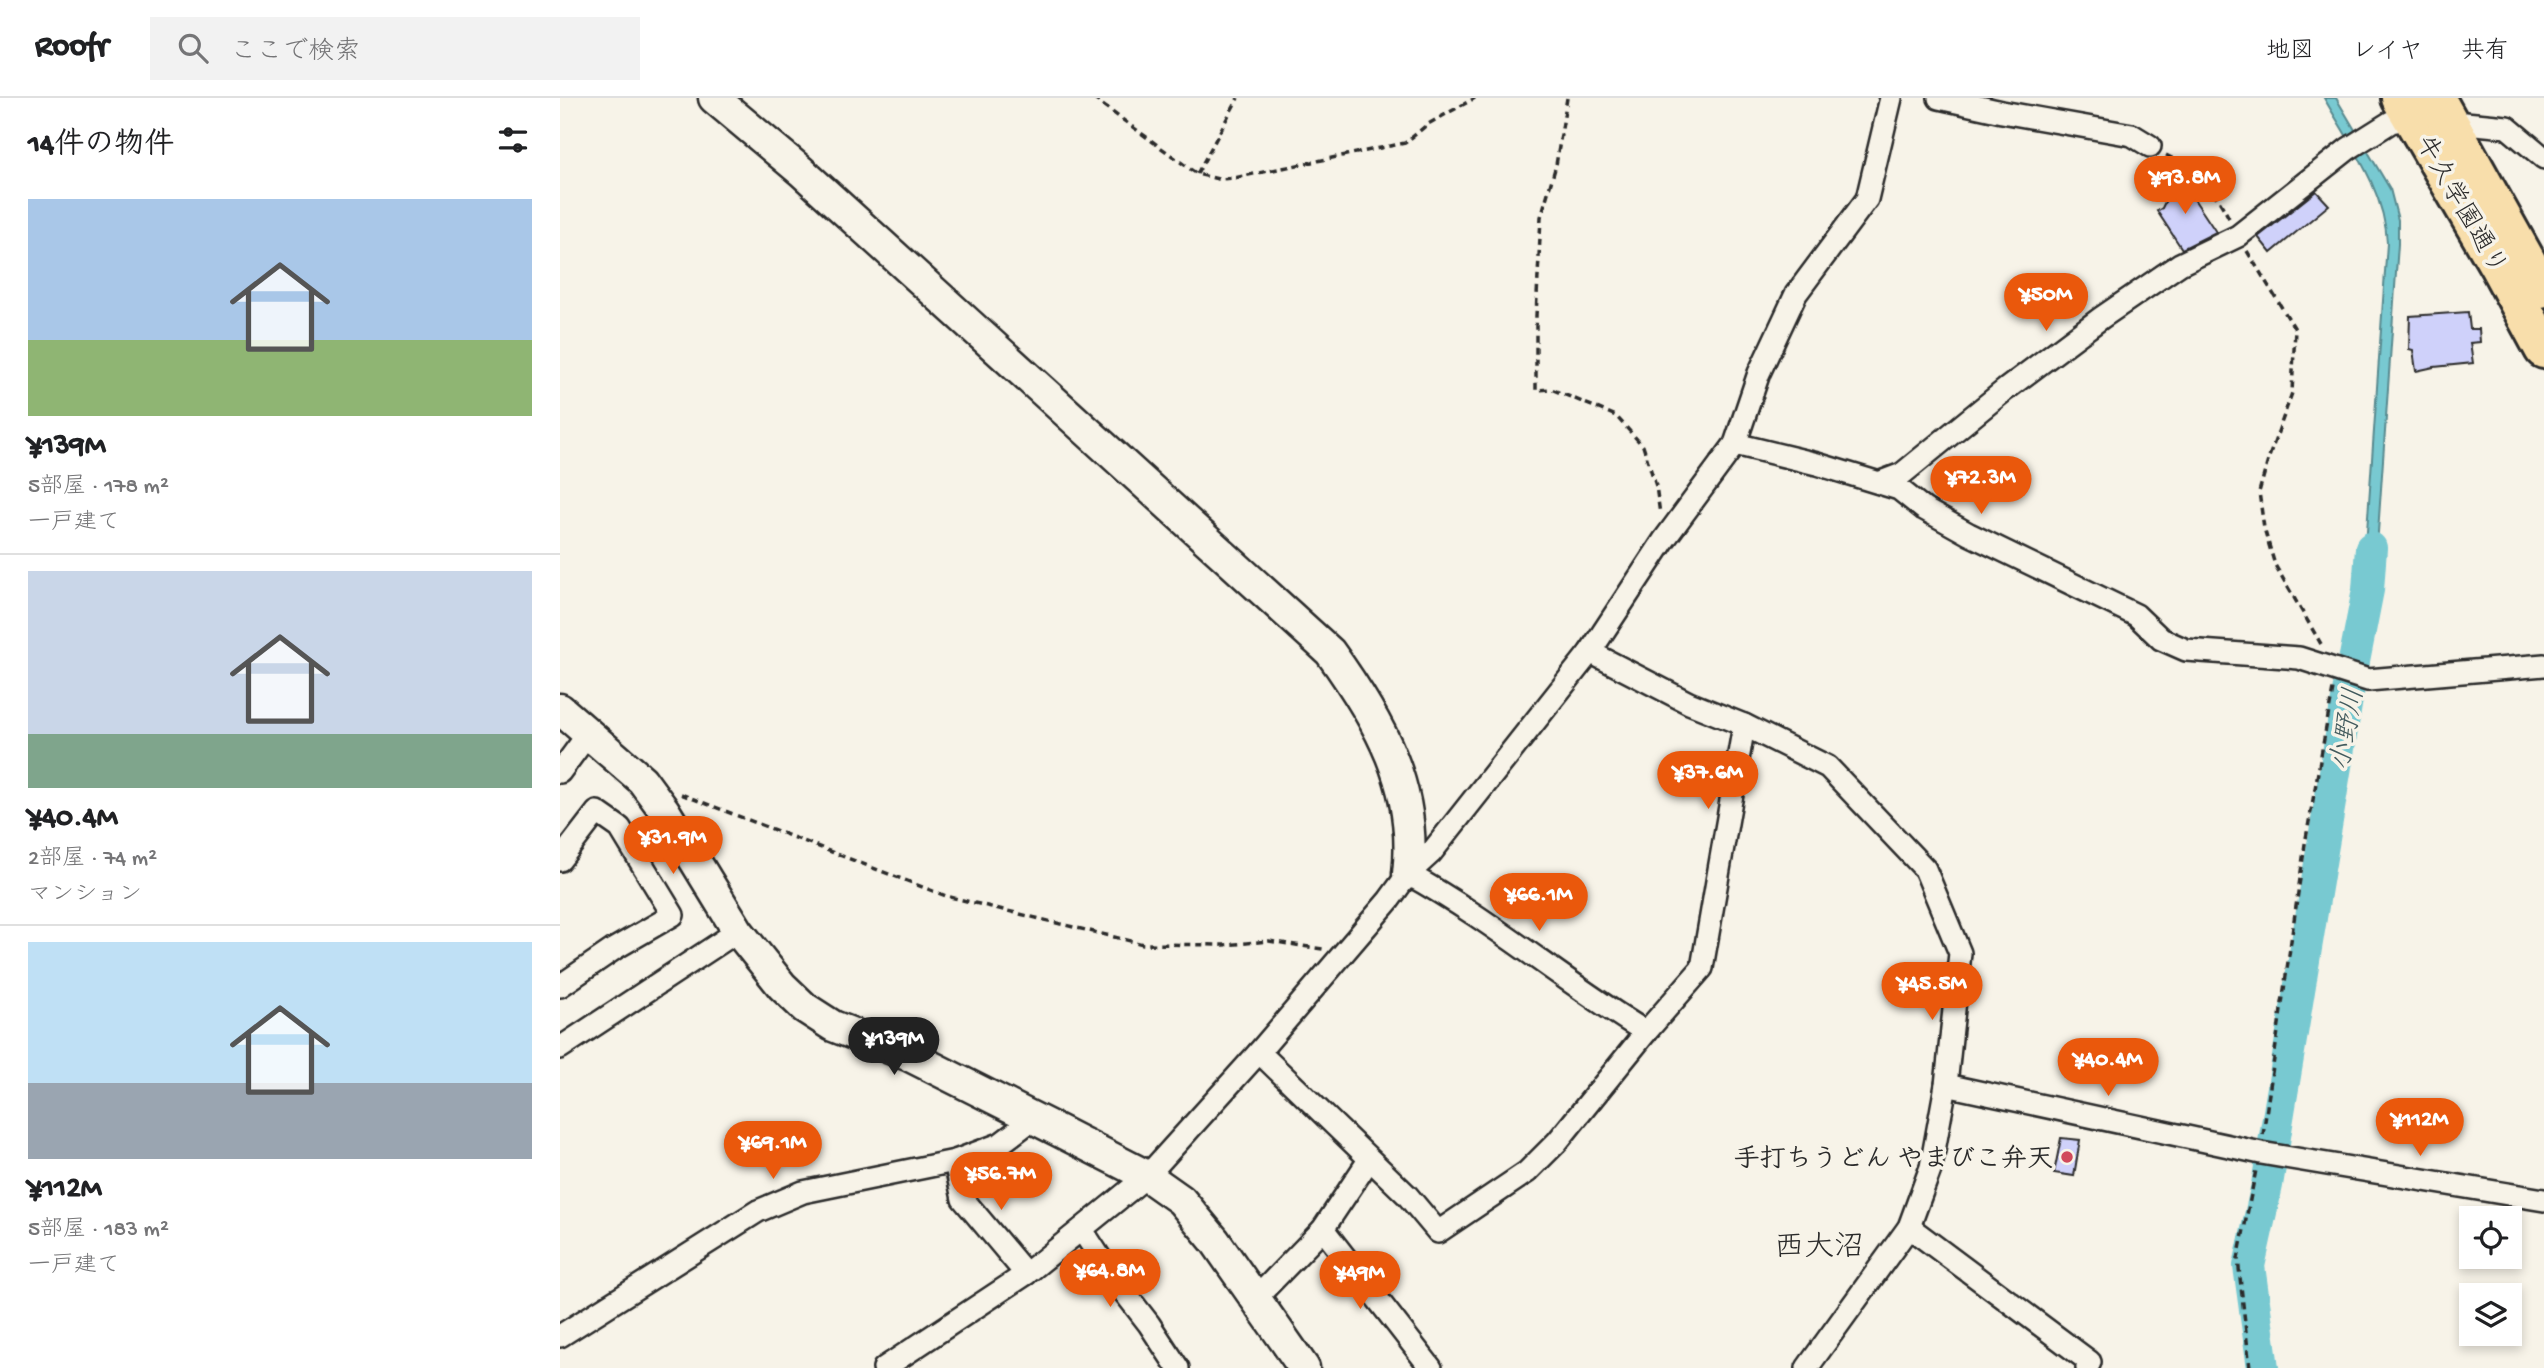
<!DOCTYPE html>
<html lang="ja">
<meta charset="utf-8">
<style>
:root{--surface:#fff;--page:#f2f2f2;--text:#202124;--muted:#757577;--line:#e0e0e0;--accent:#ea580c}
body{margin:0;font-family:"Gochi Hand","Klee One",sans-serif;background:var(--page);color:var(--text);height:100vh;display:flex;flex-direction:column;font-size:26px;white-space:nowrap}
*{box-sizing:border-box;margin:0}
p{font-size:23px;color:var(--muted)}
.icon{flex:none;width:38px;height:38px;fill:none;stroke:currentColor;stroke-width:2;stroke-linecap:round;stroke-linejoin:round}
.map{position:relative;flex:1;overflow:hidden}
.details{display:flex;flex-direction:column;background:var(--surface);width:560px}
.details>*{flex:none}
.tools{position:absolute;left:1899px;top:1108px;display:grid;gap:14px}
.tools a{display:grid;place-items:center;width:63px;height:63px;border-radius:0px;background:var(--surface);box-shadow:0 4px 10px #0003;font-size:35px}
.price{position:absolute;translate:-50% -60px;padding:0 16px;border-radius:24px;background:var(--accent);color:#fff;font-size:23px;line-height:46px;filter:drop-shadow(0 2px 4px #0008)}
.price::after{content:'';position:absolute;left:50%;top:42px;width:21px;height:16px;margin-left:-10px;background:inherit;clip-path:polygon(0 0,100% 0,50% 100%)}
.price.current{background:#222;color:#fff}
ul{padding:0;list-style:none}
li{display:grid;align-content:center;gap:14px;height:371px;padding:0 28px}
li+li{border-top:2px solid var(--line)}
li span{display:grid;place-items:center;height:217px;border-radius:0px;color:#555}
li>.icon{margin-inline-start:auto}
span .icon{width:126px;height:126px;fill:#fffc;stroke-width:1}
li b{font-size:30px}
h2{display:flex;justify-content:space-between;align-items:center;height:84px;padding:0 28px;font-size:30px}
header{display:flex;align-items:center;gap:42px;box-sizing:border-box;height:98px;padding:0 35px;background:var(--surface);border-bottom:2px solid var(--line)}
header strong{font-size:33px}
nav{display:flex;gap:38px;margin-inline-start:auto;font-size:24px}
.search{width:490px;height:63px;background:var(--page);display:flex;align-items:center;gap:18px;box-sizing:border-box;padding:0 24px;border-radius:0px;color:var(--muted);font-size:26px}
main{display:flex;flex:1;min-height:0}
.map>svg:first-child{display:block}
.water{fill:#78c9d1;stroke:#598a8f;stroke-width:2}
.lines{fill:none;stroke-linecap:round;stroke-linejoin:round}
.river{stroke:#78c9d1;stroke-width:32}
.building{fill:#cfd1fa;stroke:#2b2b2b;stroke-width:2}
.street-casing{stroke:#2b2b2b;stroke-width:26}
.secondary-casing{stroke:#2b2b2b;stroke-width:35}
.highway-casing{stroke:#2b2b2b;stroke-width:44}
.path{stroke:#2b2b2b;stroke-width:3.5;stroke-dasharray:7 5;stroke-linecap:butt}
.street{stroke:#f7f3e8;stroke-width:21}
.secondary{stroke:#f7f3e8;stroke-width:30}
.highway{stroke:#f8deab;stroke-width:38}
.poi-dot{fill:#d1495b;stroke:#f7f3e8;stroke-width:2.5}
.labels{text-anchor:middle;stroke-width:7;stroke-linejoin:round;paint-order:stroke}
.street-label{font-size:26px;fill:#2b2b2b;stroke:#f7f3e8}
.poi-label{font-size:26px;font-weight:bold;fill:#2b2b2b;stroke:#f7f3e8;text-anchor:end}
.water-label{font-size:28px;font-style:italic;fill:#425a5d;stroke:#f7f3e8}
.quarter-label{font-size:30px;fill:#2b2b2b;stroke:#f7f3e8}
</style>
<header>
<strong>Roofr</strong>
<div class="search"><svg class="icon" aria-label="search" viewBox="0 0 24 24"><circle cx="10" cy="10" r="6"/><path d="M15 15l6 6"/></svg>ここで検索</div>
<nav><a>地図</a><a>レイヤ</a><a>共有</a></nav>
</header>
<main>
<section class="details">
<h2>14件の物件<svg class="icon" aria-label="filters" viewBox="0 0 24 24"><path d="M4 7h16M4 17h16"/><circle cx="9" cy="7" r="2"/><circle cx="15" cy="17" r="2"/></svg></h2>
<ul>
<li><span style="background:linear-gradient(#a9c7e8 65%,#8fb573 0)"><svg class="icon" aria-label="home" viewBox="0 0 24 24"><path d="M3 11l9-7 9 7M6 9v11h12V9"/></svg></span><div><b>¥139M</b><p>5部屋 · 178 m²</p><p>一戸建て</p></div></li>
<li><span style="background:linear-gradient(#c9d6e8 75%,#7fa58c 0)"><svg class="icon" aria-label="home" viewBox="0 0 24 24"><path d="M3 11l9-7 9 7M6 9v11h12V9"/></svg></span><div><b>¥40.4M</b><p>2部屋 · 74 m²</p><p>マンション</p></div></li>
<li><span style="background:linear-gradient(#bfe0f5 65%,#9aa5b1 0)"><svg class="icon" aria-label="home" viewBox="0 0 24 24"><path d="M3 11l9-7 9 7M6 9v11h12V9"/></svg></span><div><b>¥112M</b><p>5部屋 · 183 m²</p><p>一戸建て</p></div></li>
</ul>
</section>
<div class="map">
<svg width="1984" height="1270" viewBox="0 0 1984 1270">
<rect width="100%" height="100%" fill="#f7f3e8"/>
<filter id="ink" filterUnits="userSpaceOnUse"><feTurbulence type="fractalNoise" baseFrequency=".0143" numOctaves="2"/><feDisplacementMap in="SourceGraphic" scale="14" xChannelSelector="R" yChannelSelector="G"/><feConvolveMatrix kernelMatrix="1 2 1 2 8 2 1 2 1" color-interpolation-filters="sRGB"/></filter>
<g filter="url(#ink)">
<path class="water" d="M1764 0H1776L1830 91 1838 122V146L1814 492 1803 491 1827 145C1825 92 1790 46 1764 0Z"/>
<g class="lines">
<polyline class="river" points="1703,1270 1689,1168 1707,1087 1789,589 1808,492 1811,450"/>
</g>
<g class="building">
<polygon points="1618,77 1656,134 1622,151 1597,113 1602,110"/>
<polygon points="1756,93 1769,107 1711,155 1698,139"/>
<polygon points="1908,214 1910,231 1919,231 1920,244 1910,245 1913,265 1874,269 1856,273 1853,252 1849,251 1850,218"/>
<polygon points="1501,1040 1520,1042 1514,1078 1494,1075"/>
</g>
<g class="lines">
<defs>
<g id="street">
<polyline points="1379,0 1442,14 1572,37 1590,48"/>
<polyline points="1175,346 1257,366 1339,391 1364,411 1409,436 1576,517 1601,541 1626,552 1739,560 1808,582 1984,567"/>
<polyline points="1321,384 1342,376 1445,292 1541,220 1620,166 1678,138 1788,51 1831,24 1853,20 1947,29 1984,60"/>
<polyline points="1184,627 1268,669 1365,771 1400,855 1386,987 1371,1069 1349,1129 1247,1270"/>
<polyline points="0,674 28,636"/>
<polyline points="0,762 37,714 60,730 113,817 54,851 0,888"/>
<path d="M848 776C932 822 1005 885 1086 934"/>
<polyline points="0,950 178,833"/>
<polyline points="699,954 847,1097 878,1134 967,1074 997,1044 1086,934 1142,870 1184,627 1129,605 1030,554"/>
<polyline points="1386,987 1701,1055 1984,1102"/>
<polyline points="395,1063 403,1101 466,1176"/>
<polyline points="1349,1129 1530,1264 1527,1270"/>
<polyline points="763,1131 871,1270"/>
<polyline points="522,1132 554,1181 589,1226 618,1270"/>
<polyline points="696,1200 763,1131 809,1062"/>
<polyline points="0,1238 198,1113 243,1094 395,1063 440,1046 473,1021"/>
<polyline points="324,1270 466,1176 587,1078 699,954 829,802 848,776 871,755 1030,554 1104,442 1175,346 1199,275 1236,196 1307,101 1331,0"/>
</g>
<g id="secondary">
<path d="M154 0 241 73 770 554C819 622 858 690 848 776"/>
<polyline points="0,611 82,682 104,712 178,833 222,888 245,910 273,928 350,958 499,1033 587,1078 621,1102 655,1143 744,1270"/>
</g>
<g id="highway">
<polyline points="1841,0 1939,168 1984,251"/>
<polyline points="1875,0 1981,190"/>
</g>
</defs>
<use href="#street" class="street-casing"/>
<use href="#secondary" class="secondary-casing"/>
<use href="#highway" class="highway-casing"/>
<g class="path">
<polyline points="533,0 637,76 658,81 674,80 845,45 868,26 915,0"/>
<polyline points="1007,0 996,67 981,119 976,218 976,292 991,291 1056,318 1083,348 1096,388 1100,416"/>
<path d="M1606 57C1638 73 1654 91 1670 122"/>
<polyline points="637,76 678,0"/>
<polyline points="1687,153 1735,231 1732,295 1709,359 1699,394 1704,430 1715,467 1761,546"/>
<polyline points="121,696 386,798 583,846 664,847 709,843 763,851"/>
<polyline points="1703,1037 1745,746 1773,591"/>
<polyline points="1690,1270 1678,1161 1696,1072"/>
</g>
<use href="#street" class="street"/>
<use href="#secondary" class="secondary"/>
<use href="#highway" class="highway"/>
</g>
</g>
<circle class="poi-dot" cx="1507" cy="1059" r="7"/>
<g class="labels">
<g class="street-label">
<text transform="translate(1903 106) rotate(60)" y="9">牛久学園通り</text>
</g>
<g class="poi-label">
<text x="1493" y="1068">手打ちうどん やまびこ弁天</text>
</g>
<g class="water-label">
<text transform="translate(1785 631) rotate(-80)" y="10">小野川</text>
</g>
<g class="quarter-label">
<text x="1259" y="1157">西大沼</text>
</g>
</g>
</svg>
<div class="tools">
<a><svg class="icon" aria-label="locate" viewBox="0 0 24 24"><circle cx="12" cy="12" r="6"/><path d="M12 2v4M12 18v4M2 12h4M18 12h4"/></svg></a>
<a><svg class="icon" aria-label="layers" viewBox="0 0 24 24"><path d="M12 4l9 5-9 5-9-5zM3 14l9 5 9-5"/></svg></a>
</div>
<b class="price" style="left:1625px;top:118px">¥93.8M</b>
<b class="price" style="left:1486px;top:235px">¥50M</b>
<b class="price" style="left:1421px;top:418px">¥72.3M</b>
<b class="price" style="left:1148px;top:713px">¥37.6M</b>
<b class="price" style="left:113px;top:778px">¥31.9M</b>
<b class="price" style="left:979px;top:835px">¥66.1M</b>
<b class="price" style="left:1372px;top:924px">¥45.5M</b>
<b class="price current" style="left:334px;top:979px">¥139M</b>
<b class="price" style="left:1548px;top:1000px">¥40.4M</b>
<b class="price" style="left:1860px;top:1060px">¥112M</b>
<b class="price" style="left:213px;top:1083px">¥69.1M</b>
<b class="price" style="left:441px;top:1114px">¥56.7M</b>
<b class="price" style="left:550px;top:1211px">¥64.8M</b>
<b class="price" style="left:800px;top:1213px">¥49M</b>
</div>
</main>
